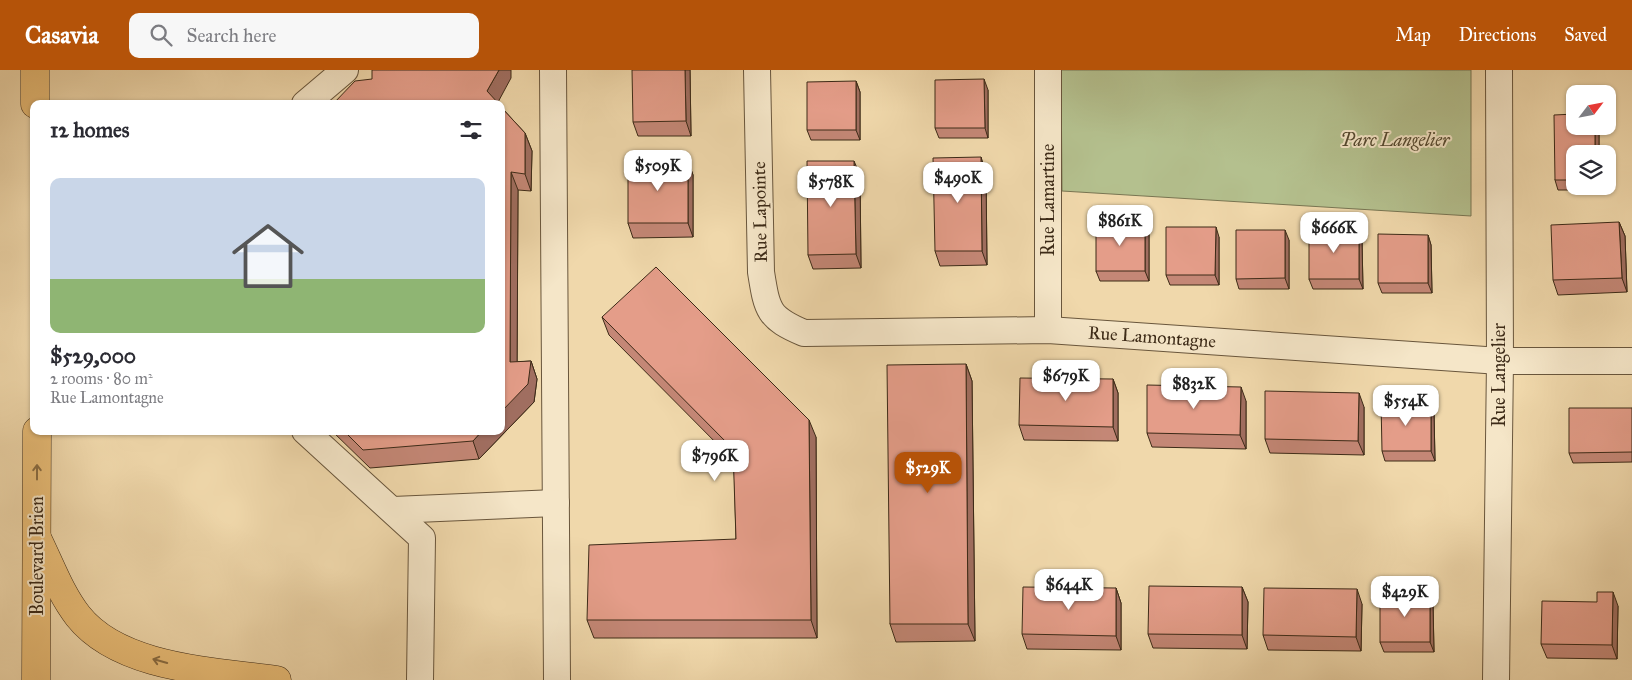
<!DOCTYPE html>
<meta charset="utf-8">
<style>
:root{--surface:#fff;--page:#f7f7f7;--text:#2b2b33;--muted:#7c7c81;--line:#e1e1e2;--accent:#b45309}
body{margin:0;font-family:"IM FELL Great Primer",serif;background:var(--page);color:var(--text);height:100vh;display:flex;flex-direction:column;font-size:19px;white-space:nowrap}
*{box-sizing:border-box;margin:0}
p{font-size:16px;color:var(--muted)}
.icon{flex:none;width:28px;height:28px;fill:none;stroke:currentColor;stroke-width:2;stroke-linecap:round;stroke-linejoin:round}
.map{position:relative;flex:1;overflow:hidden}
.sheet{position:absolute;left:30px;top:30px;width:475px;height:335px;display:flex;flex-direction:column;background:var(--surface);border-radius:10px;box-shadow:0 1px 4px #0004}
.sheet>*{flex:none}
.needle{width:32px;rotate:58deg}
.buttons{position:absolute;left:1566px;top:15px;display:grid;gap:10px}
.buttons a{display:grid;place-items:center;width:50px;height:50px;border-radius:10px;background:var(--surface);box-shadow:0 1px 4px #0004;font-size:25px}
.price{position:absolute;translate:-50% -42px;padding:0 11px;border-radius:10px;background:#fff;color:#222;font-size:16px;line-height:32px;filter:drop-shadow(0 1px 2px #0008)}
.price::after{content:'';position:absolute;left:50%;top:30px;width:15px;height:11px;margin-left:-8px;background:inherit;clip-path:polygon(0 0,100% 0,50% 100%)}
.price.on{background:var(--accent);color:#fff}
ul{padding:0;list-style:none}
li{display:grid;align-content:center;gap:10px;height:265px;padding:0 20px}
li+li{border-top:1px solid var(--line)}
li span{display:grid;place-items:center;height:155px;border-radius:10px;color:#555}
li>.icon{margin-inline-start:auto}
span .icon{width:90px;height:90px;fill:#fffc;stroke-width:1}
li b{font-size:21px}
h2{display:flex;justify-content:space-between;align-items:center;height:60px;padding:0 20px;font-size:21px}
header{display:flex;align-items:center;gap:30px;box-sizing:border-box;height:70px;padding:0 25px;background:var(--accent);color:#fff}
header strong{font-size:24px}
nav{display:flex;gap:28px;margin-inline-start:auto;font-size:18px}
.search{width:350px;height:45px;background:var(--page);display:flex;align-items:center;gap:12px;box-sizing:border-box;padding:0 18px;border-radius:10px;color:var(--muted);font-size:19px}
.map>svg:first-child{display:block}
.green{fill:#b4c08e;stroke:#787552}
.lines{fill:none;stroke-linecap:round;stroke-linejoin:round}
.minor-casing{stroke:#69563c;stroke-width:28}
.major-casing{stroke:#3c2a17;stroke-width:29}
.minor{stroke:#f5e6c8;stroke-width:26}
.major{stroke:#e8bc76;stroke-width:28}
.wall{fill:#c48776;stroke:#3c2a17}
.shaded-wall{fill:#a06e60;stroke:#3c2a17}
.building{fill:#e49d89;stroke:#3c2a17}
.oneway{stroke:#896c42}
.labels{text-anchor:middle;stroke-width:4;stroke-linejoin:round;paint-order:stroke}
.park-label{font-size:18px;font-style:italic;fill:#54482f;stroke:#f5e6c8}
.street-label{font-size:18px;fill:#3c2a17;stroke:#f5e6c8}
</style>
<header>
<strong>Casavia</strong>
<div class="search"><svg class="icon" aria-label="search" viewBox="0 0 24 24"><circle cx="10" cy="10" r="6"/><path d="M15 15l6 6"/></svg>Search here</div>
<nav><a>Map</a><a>Directions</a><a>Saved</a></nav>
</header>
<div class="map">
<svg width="1632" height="610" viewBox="0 0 1632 610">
<rect width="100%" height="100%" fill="#f0d8ab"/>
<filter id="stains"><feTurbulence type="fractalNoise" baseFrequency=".004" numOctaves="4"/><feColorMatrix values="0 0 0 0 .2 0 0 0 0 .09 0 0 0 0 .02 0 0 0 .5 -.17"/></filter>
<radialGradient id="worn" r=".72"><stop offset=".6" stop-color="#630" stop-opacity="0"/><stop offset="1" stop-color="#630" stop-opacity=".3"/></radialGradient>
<polygon class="green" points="1061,0 1471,0 1471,146 1062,121"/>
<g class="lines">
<defs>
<g id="minor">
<polyline points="553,0 557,610"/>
<path d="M757 0 761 202C767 240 768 248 804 263L1048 260 1500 291H1632"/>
<polyline points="305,34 345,0"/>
<polyline points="1048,260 1048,0"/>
<polyline points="305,361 422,468 420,610"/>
<polyline points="393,440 556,433"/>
<polyline points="1496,610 1500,291 1499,0"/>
</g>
<g id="major">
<polyline points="35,0 35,34"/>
<path d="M37 468C50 494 60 523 78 546 120 599 214 601 277 610"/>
<polyline points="36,610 37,361"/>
</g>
</defs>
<use href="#minor" class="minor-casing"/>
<use href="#major" class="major-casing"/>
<use href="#minor" class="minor"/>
<use href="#major" class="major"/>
</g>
<g class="wall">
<polygon points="690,0 691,66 638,66 633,52"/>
<polygon points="856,11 860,22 860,70 811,70 807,60"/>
<polygon points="988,20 988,68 939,68 935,58"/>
<polygon points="501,37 525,63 532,81 531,121 518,120 517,292 531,291 537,309 534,332 479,389 370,398 332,361 501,361"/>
<polygon points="1575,56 1599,56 1599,84 1575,84 1575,116 1599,116 1599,120 1558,120 1555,110"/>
<polygon points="688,91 693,105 693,167 633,168 628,153"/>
<polygon points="986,102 987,195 940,196 935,181"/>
<polygon points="860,105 861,198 813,199 808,185"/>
<polygon points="1619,152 1625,166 1627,222 1558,225 1553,210"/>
<polygon points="1149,162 1149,211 1100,211 1096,201"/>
<polygon points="1428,165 1431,175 1432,223 1382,223 1378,213"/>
<polygon points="1219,167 1219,215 1170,215 1166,205"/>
<polygon points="1289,170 1289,219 1239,219 1236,209"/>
<polygon points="1362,170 1363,219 1313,219 1309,209"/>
<polygon points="602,247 816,367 817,568 594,568 587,550 736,469 734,391 609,265"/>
<polygon points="966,294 972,311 975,571 896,572 890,554"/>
<polygon points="1113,309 1118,323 1118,371 1024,370 1019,355"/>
<polygon points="1246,331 1246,379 1152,377 1147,363"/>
<polygon points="1431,333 1434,343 1435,391 1385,391 1382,381"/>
<polygon points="1364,337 1364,385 1270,383 1265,369"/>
<polygon points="1632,338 1632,392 1573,393 1569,383"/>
<polygon points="1242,517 1248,532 1247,579 1153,578 1148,564"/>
<polygon points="1116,518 1121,533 1121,580 1027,579 1022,564"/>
<polygon points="1430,524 1433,534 1434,582 1384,582 1380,572"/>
<polygon points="1362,534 1361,581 1268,580 1263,565"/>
<polygon points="1618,536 1617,589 1547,588 1541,574"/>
</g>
<g class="shaded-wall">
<polygon points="499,0 511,0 511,8 497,34 487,21"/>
<polygon points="685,0 690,0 691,66 686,51"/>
<polygon points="984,9 988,20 988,68 985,58"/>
<polygon points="856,11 860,22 860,70 856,60"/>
<rect x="1595" y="56" width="4" height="28"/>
<polygon points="525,63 532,81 531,121 525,104"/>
<polygon points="981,87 986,102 987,195 982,181"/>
<polygon points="688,91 693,105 693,167 688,153"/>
<polygon points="854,91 860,105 861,198 856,184"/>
<polygon points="511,102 518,120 517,309 510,292"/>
<polygon points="1145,152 1149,162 1149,211 1145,201"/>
<polygon points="1619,152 1625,166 1627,222 1622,208"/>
<polygon points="1216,157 1219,167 1219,215 1215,205"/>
<polygon points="1285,160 1289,170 1289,219 1285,208"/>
<polygon points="1359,160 1362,170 1363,219 1359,209"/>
<polygon points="1428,165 1431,175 1432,223 1428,213"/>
<polygon points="531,291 537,309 534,332 479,389 473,371 482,361 501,361 501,342"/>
<polygon points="966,294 972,311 975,571 968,554"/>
<polygon points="1113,309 1118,323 1118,371 1113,357"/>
<polygon points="1241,317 1246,331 1246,379 1240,365"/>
<polygon points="1359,323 1364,337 1364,385 1358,371"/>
<polygon points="1431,333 1434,343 1435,391 1431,381"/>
<polygon points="809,350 816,367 817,568 811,550"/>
<polygon points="1242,517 1248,532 1247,579 1242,565"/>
<polygon points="1116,518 1121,533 1121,580 1116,566"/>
<polygon points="1357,519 1362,534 1361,581 1356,567"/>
<polygon points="1613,522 1618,536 1617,589 1612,575"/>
<polygon points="1430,524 1433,534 1434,582 1430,572"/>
</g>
<g class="building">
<polygon points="372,0 499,0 487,21 499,34 333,34 355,11 372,9"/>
<polygon points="632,0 685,0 686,51 633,52"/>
<polygon points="984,9 985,58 935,58 935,10"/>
<polygon points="856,11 856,60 807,60 807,12"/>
<polygon points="501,37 525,63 525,104 511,102 510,292 531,291 528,314 501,342"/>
<polygon points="1575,44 1575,56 1595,56 1595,84 1575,84 1575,110 1555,110 1554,45"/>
<polygon points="981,87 982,181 935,181 933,88"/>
<rect x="628" y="91" width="60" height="62"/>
<polygon points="807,91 854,91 856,184 808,185"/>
<rect x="1096" y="152" width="49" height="49"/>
<polygon points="1619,152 1622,208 1553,210 1551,155"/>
<polygon points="1166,157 1216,157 1215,205 1166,205"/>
<polygon points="1236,160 1285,160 1285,208 1236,209"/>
<rect x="1309" y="160" width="50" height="49"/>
<polygon points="1378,164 1428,165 1428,213 1378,213"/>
<polygon points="656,197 809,350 811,550 587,550 589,475 736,469 733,379 602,247"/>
<polygon points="966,294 968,554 890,554 887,295"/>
<polygon points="1020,308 1113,309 1113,357 1019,355"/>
<polygon points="1147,315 1241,317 1240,365 1147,363"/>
<polygon points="1265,321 1359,323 1358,371 1265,369"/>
<polygon points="1381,332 1431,333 1431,381 1382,381"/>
<polygon points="1569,338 1632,338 1632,382 1569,383"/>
<polygon points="344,361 482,361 473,371 363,380"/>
<polygon points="1149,516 1242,517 1242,565 1148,564"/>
<polygon points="1023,517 1116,518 1116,566 1022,564"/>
<polygon points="1264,518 1357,519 1356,567 1263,565"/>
<polygon points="1597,522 1613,522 1612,575 1541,574 1542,531 1597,532"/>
<rect x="1380" y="524" width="50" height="48"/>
</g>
<defs><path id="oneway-shaft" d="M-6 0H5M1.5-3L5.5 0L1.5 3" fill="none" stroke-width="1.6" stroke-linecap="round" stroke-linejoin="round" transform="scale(1.25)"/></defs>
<g class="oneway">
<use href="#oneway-shaft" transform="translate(37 402) rotate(-90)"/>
<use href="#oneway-shaft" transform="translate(160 591) rotate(-164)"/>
</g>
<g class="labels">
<g class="park-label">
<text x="1395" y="76">Parc Langelier</text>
</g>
<g class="street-label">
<text transform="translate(1048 130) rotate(-90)" y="6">Rue Lamartine</text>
<text transform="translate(760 142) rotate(-91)" y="6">Rue Lapointe</text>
<text transform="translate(1152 267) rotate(4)" y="6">Rue Lamontagne</text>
<text transform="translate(1499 305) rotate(-90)" y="6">Rue Langelier</text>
<text transform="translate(37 486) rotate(-90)" y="6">Boulevard Brien</text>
</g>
</g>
<rect width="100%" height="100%" filter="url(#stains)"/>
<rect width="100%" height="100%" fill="url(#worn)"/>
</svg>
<div class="buttons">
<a><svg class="needle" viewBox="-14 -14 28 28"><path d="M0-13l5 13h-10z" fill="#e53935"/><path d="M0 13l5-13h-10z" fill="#7c7c81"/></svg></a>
<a><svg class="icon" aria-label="layers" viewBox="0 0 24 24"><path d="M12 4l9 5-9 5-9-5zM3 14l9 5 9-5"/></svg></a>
</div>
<b class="price" style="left:658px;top:122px">$509K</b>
<b class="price" style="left:958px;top:134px">$490K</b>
<b class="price" style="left:831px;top:138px">$578K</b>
<b class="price" style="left:1120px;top:177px">$861K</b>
<b class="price" style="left:1334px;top:184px">$666K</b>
<b class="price" style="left:1066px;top:332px">$679K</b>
<b class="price" style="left:1194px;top:340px">$832K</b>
<b class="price" style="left:1406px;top:357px">$554K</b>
<b class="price" style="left:715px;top:412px">$796K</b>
<b class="price on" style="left:928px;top:424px">$529K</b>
<b class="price" style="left:1069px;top:541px">$644K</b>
<b class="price" style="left:1405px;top:548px">$429K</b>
<section class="sheet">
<h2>12 homes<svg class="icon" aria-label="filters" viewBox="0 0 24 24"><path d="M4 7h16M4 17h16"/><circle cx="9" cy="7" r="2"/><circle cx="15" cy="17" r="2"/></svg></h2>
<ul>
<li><span style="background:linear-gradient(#c9d6e8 65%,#8fb573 0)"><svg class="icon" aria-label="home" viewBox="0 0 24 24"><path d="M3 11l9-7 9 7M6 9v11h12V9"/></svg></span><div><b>$529,000</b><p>2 rooms · 80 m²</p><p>Rue Lamontagne</p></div></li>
</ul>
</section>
</div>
